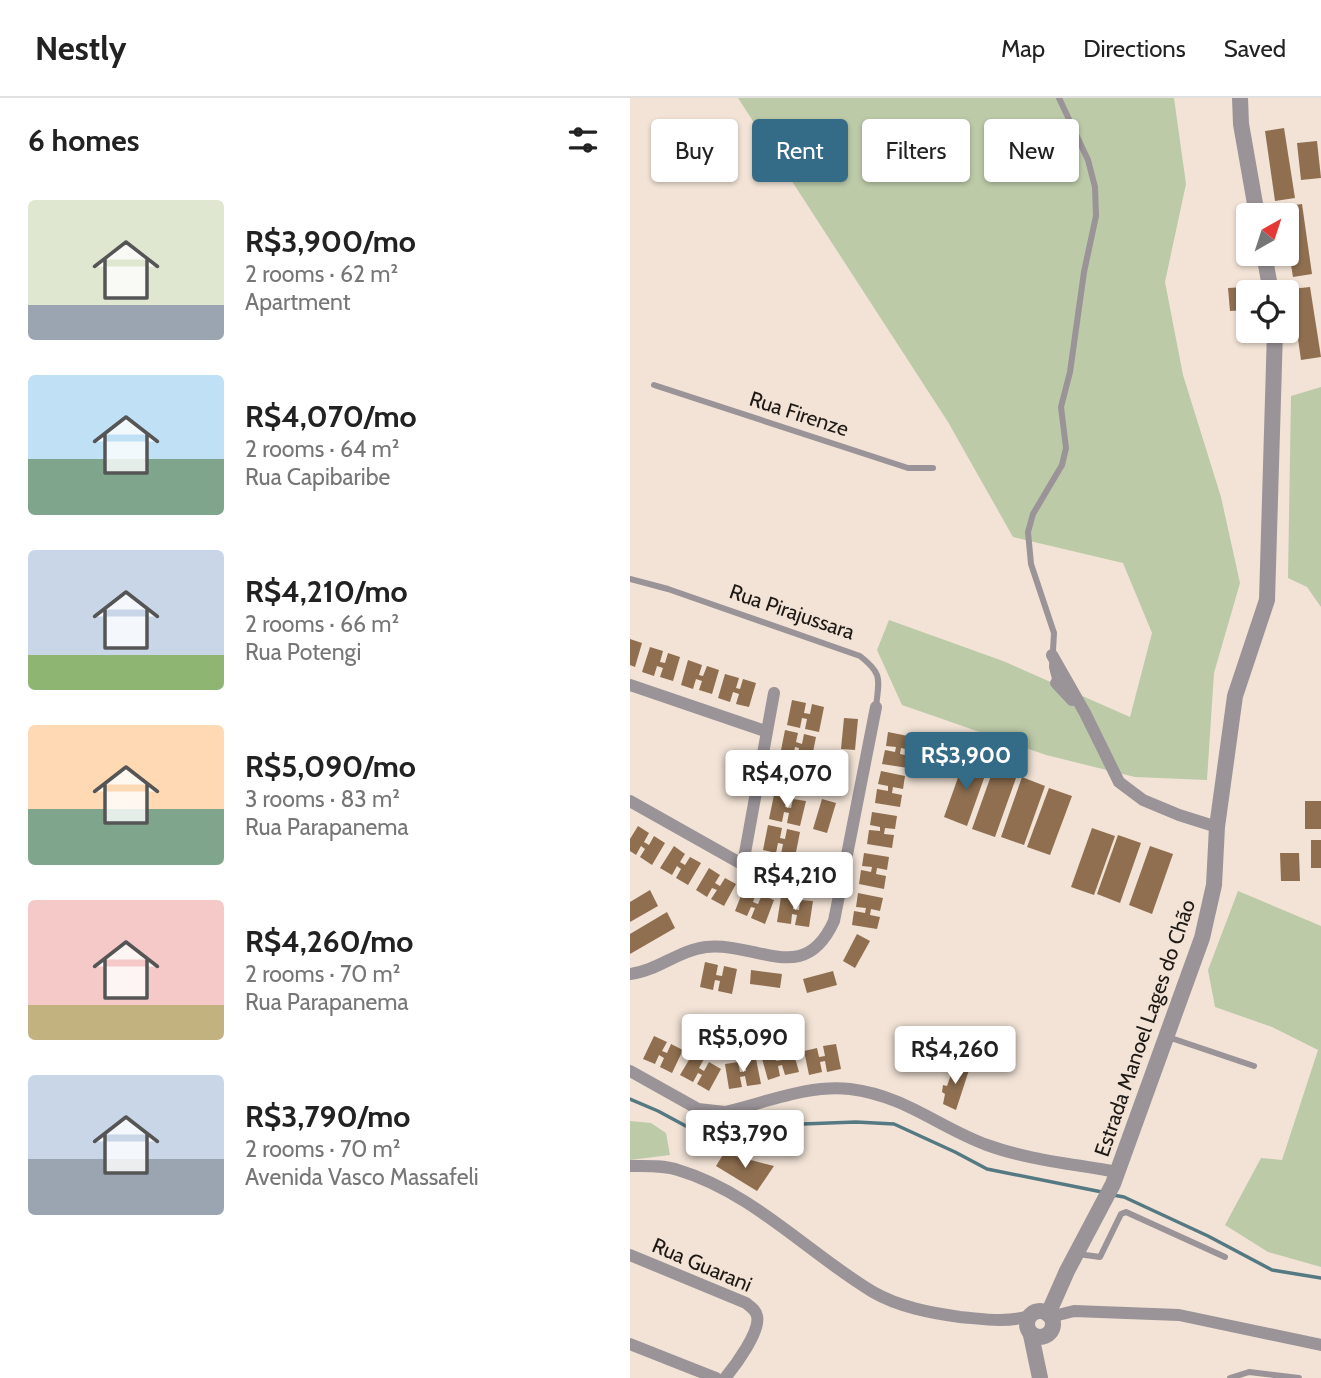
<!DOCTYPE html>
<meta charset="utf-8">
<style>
:root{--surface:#fff;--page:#f2f2f2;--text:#222;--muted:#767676;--line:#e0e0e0;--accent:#346b86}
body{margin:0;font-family:Cabin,sans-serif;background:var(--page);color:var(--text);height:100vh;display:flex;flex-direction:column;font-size:26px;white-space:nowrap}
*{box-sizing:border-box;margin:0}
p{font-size:23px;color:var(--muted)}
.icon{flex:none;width:38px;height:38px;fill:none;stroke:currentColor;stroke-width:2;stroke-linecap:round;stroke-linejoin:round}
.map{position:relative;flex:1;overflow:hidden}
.panel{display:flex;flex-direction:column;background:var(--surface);width:630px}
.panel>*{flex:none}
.guide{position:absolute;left:21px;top:21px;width:564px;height:63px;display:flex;gap:14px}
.needle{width:46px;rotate:39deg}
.controls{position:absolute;left:606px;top:105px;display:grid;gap:14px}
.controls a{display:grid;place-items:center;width:63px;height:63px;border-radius:7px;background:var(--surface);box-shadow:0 2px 5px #0004;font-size:35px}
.price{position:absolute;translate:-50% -60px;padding:0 16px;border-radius:7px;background:#fff;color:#222;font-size:23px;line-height:46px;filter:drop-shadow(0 2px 4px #0008)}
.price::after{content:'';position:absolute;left:50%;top:42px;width:21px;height:16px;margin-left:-10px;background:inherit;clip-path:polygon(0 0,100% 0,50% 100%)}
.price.selected{background:var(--accent);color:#fff}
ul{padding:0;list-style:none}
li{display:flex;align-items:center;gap:21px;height:175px;padding:0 28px}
li span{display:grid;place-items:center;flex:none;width:196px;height:140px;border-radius:7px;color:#555}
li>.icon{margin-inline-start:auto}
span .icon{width:84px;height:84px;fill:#fffc;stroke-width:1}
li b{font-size:30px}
h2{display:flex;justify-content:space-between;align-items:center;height:84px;padding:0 28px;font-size:30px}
.chip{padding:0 24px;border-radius:7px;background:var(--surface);box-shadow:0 2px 5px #0004;font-size:24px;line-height:63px}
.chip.selected{background:var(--accent);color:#fff}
header{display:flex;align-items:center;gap:42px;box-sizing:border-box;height:98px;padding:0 35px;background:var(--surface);border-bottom:2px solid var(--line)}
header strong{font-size:33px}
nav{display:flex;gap:38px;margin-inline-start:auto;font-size:24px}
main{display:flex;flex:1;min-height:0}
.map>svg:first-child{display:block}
.green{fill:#bccaa8}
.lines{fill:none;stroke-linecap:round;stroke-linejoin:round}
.stream{stroke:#557982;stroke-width:3.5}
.building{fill:#8f6f50}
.service{stroke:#9a9397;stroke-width:6}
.minor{stroke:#9a9397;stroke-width:12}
.tertiary{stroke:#9a9397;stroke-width:16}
.labels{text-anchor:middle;stroke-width:6;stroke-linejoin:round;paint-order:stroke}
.street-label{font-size:21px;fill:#1e1915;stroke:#f2e3d6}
</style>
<header>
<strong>Nestly</strong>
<nav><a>Map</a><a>Directions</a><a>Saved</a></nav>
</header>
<main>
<section class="panel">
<h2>6 homes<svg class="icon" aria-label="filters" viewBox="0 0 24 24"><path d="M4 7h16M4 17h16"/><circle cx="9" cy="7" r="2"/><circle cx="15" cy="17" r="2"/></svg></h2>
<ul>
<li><span style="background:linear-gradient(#dfe7d0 75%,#9aa5b1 0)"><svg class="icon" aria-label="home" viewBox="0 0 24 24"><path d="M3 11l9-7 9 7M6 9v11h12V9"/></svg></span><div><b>R$3,900/mo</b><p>2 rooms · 62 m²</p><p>Apartment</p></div></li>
<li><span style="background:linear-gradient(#bfe0f5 60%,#7fa58c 0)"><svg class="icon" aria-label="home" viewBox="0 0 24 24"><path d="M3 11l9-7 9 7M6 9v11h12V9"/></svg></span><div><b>R$4,070/mo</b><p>2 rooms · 64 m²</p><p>Rua Capibaribe</p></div></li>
<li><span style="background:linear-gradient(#c9d6e8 75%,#8fb573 0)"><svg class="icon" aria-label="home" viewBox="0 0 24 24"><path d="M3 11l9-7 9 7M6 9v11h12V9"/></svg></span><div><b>R$4,210/mo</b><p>2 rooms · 66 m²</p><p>Rua Potengi</p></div></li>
<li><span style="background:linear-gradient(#ffd9b3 60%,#7fa58c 0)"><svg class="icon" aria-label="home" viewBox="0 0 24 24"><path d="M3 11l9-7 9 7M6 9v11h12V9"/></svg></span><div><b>R$5,090/mo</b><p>3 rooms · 83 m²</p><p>Rua Parapanema</p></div></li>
<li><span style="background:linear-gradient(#f6c9c9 75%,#c2b280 0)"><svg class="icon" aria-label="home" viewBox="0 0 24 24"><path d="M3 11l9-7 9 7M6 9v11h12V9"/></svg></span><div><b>R$4,260/mo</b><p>2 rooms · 70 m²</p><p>Rua Parapanema</p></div></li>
<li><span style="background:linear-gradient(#c9d6e8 60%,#9aa5b1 0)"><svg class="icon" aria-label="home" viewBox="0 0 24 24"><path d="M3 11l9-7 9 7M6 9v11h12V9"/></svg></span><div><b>R$3,790/mo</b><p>2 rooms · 70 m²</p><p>Avenida Vasco Massafeli</p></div></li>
</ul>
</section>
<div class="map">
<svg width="691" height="1280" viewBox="0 0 691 1280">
<rect width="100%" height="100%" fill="#f2e3d6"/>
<g class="green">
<polygon points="108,0 544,0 556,86 535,184 553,277 591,399 610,485 584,575 577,682 505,679 416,657 272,607 247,552 259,522 373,563 500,619 522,535 493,465 383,439 318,324"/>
<polygon points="691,289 691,509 677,489 658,480 661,298"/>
<polygon points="608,793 691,828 691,1169 638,1154 595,1127 631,1060 652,1062 688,952 642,929 585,909 578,872"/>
<polygon points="0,1023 21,1025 36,1035 40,1057 0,1062"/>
</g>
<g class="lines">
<g class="stream">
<polyline points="0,1001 28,1013 78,1040 133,1043 172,1026 226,1024 264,1026 325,1054 357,1071 472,1094"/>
<polyline points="483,1097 494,1099 578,1138 642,1172 691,1180"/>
</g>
</g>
<g class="building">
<polygon points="654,30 665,100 645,103 635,33"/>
<polygon points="687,43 691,80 671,82 667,45"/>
<polygon points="672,106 682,176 663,179 656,136 656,117 654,117 652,109"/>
<polygon points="616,189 617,212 600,213 598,190"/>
<polygon points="680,189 691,259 671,262 661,191"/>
<polygon points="0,541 12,545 5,569 0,567"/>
<polygon points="20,549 33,553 30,564 35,565 38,555 50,559 43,583 30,579 33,570 27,568 24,578 12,574"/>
<polygon points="58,562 72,567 69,577 73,578 77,568 89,572 82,596 69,592 72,583 66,581 63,591 51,587"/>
<polygon points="95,576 109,580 106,590 110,591 113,581 126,585 119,609 106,606 109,596 103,594 100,604 88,600"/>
<polygon points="162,602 176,605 174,615 180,616 182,606 194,609 189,634 175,631 177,621 172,620 170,630 157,627"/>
<polygon points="214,620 228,621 225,652 211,651"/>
<polygon points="155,632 168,635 166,644 172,646 174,636 186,639 181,664 167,661 169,650 165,649 163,659 150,657"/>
<polygon points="258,634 283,639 281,652 271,650 270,656 280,658 278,670 252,666 255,652 265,654 266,649 256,648"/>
<polygon points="335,660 358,669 337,728 314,719"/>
<polygon points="205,662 218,667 209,696 195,692"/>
<polygon points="151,665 164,667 162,677 168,678 170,669 182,671 177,697 163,693 165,683 160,682 158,692 145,690"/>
<polygon points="363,672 386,680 365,739 342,731"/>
<polygon points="251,673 275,678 273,691 263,689 262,695 272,697 270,709 245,705 247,691 258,693 258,688 248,686"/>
<polygon points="392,679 415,688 394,747 371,739"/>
<polygon points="419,690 442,698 420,757 397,749"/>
<polygon points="144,697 157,700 155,709 161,710 163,701 176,703 170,728 157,725 159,715 154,714 152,724 139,721"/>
<polygon points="192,701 206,705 197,735 183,731"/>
<rect x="675" y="703" width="16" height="28"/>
<polygon points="242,714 267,718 265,731 255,730 254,736 264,737 262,750 237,746 239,732 250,733 250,729 240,727"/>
<polygon points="138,727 152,730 150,740 155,741 157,731 170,734 165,759 151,756 153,746 148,745 146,755 133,752"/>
<polygon points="8,728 19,735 14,744 19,747 24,738 35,745 22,767 10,759 15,751 11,748 6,757 0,753 0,741"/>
<polygon points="462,730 485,738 464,797 441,789"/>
<polygon points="488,737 511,745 490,805 467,796"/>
<rect x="681" y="742" width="10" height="28"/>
<polygon points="44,748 55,756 50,764 55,767 60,759 71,765 58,787 46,780 51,771 47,768 42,777 30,770"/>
<polygon points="520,748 543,756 522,816 499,807"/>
<polygon points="234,755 259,759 257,772 247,770 246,776 256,778 254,791 229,786 231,772 241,774 242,769 232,768"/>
<polygon points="650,755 669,755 670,783 651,783"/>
<polygon points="79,770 90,777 85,785 90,788 95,780 106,786 94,808 81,801 87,792 82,790 77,799 66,792"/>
<polygon points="114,790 126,795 123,804 128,806 132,797 144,802 135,826 121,820 125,810 121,809 117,818 105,813"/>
<polygon points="20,792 28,808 0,824 0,804"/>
<polygon points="228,795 253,800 250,813 241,811 240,817 250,819 247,831 222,827 224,813 235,815 236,810 226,809"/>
<polygon points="151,799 164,801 163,811 169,812 170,802 183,803 179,829 165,827 167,817 162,816 161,826 147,824"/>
<polygon points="37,814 45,830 0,856 0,836"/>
<polygon points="227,836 240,843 225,870 213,863"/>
<polygon points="75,864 88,867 86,877 92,878 94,868 107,871 102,896 88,893 90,883 85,882 83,892 70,889"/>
<polygon points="121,872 152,876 150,890 120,886"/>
<polygon points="203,873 207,887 177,895 173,881"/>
<polygon points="24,938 37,944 32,953 37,955 41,946 53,952 42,975 30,969 34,960 29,957 25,966 13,961"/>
<polygon points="206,946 211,971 197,974 195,963 190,964 192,974 179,977 174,953 187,950 189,959 195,958 193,948"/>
<polygon points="162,949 169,974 155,977 152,967 148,968 150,978 138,982 131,957 144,954 146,963 152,962 150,952"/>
<polygon points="63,955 74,961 69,970 74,973 79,964 91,971 79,993 67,986 72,977 68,975 63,984 50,977"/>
<polygon points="126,961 131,986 117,988 115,978 110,979 112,989 99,991 95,966 108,964 110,974 116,973 114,963"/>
<polygon points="325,965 333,967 339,972 326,1012 313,1006 315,996 312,994 313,987 317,988"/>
<polygon points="94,1055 144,1068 127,1093 86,1068"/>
</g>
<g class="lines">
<g class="service">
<polyline points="24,287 278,370 303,370"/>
<path d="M0 481 38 491 230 558C253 576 249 581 246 609"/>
<polyline points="426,585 422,569 424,535 401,466 398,434 403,416 432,367 436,350 431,309 440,274 454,174 466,118 465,89 458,62 429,0"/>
<polyline points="538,939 624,968"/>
<polyline points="448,1156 470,1159 491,1116 496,1114 595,1159"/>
<polyline points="600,1280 619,1274 669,1280"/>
</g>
<g class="minor">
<polyline points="422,557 455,615 489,684 513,702 549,717 587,729"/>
<polyline points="426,585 442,602"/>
<polyline points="0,587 135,633"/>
<polyline points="0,703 126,774 143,779 157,779 189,771 214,780"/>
<polyline points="113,766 144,595"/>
<path d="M0 876C27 873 49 852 76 849 129 844 174 889 204 823L246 609"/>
<path d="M0 973 68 1011 95 1014C135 1005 179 986 220 991 276 998 308 1029 357 1047 398 1062 445 1066 487 1074"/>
<path d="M0 1068C16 1068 33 1067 48 1072 122 1094 178 1155 243 1194 269 1209 301 1215 330 1219 354 1221 376 1225 399 1218"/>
<path d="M0 1157 116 1205C121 1209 126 1212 127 1218 131 1233 105 1268 95 1280"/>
<polyline points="420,1219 444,1213 549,1217 691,1247"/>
<polyline points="0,1246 86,1280"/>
</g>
<g class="tertiary">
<polyline points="610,0 611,26 627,117"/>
<polyline points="634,156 641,194"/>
<circle cx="410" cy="1226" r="13"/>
<polyline points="418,1216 437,1173 483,1086 572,840 584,787 587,729 605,598 637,502 645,233"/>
<polyline points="401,1237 410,1280"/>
</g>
</g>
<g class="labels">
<g class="street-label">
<text transform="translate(169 316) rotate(18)" y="7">Rua Firenze</text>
<text transform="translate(162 514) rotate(19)" y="7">Rua Pirajussara</text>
<text transform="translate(515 930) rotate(-71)" y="7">Estrada Manoel Lages do Chão</text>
<text transform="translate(72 1167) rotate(23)" y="7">Rua Guarani</text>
</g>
</g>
</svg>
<div class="controls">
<a><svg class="needle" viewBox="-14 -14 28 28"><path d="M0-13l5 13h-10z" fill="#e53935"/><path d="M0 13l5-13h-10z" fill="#767676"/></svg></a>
<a><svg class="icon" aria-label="locate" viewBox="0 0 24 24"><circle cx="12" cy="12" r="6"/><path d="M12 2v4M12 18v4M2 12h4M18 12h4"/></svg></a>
</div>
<b class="price selected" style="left:336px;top:694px">R$3,900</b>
<b class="price" style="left:157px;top:712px">R$4,070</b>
<b class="price" style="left:165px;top:814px">R$4,210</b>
<b class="price" style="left:113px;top:976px">R$5,090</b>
<b class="price" style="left:325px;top:988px">R$4,260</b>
<b class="price" style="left:115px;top:1072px">R$3,790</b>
<div class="guide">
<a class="chip">Buy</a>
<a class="chip selected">Rent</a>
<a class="chip">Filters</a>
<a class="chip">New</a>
</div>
</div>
</main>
